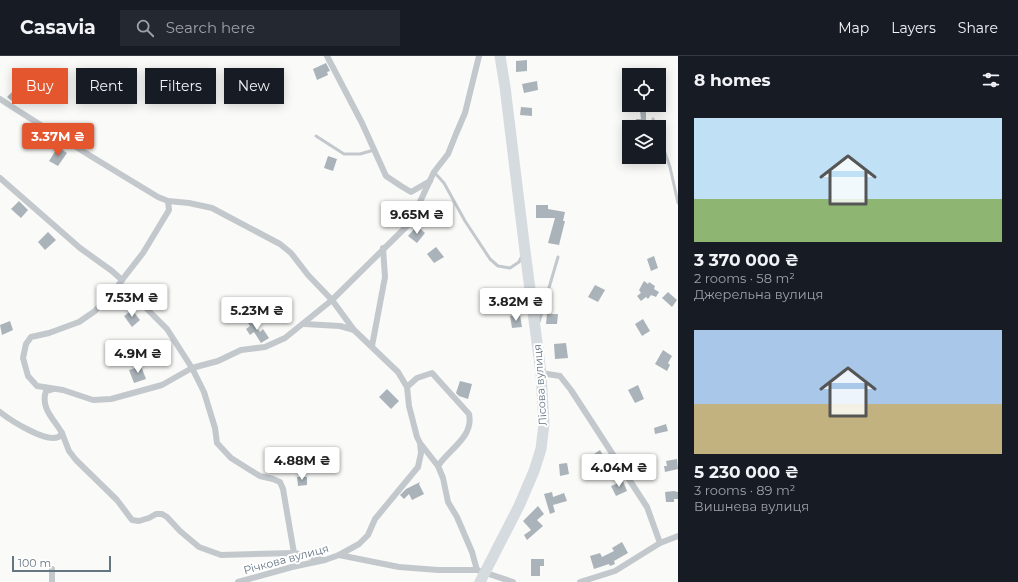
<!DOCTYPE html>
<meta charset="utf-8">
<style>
:root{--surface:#171b24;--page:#242831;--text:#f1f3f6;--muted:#9ea1a6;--line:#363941;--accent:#e4572e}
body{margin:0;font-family:Montserrat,sans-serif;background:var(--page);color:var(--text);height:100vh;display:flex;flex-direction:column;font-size:15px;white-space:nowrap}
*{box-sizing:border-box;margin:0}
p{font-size:13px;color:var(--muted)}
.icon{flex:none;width:22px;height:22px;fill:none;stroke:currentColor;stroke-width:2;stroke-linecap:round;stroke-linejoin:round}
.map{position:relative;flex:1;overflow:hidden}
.drawer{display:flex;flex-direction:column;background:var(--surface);width:340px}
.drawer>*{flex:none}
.guide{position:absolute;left:12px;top:12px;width:380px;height:36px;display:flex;gap:8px}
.controls{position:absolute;left:622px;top:12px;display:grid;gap:8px}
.controls a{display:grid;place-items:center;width:44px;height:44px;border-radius:0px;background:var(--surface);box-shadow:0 2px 10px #0003;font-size:20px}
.scale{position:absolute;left:12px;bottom:10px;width:99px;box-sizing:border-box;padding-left:4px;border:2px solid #657683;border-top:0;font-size:11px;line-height:14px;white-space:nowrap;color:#657683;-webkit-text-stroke:3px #fff;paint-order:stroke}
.price{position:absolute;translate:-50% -34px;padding:0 9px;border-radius:4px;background:#fff;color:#222;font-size:13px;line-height:26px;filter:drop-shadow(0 1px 2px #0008)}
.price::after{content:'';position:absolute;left:50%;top:24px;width:12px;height:9px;margin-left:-6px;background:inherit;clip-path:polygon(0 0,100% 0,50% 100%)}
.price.selected{background:var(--accent);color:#fff}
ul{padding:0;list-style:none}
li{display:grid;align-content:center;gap:8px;height:212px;padding:0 16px}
li span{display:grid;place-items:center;height:124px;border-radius:0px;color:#555}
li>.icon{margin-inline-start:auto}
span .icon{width:72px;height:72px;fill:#fffc;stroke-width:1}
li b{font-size:17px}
h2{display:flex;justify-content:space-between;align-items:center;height:48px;padding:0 16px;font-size:17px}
.chip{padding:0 14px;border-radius:0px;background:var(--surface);box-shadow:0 2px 10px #0003;font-size:14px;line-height:36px}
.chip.selected{background:var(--accent);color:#fff}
header{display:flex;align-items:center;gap:24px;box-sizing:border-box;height:56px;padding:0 20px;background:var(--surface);border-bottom:1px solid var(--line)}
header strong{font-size:19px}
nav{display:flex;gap:22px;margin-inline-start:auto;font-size:14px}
.search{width:280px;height:36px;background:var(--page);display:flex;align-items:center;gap:10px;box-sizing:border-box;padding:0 14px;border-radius:0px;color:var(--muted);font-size:15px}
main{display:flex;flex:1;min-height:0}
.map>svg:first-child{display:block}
.building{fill:#aab3b9}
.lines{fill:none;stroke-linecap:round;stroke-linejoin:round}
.lane{stroke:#c3c8cc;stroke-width:3}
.street{stroke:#c3c8cc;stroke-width:6}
.highway{stroke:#d6dbdf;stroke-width:11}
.labels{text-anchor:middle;stroke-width:4;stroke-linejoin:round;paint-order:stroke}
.street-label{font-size:11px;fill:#657683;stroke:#fff}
</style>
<header>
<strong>Casavia</strong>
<div class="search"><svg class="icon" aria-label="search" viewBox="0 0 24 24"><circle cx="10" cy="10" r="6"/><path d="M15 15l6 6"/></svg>Search here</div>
<nav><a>Map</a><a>Layers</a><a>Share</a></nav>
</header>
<main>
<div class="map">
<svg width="678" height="526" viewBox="0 0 678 526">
<rect width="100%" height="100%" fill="#fafaf8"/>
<g class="building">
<polygon points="527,4 527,15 516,16 516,5"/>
<polygon points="326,7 330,15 327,16 328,19 317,24 313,13"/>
<polygon points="537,25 538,34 524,37 522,28"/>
<polygon points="15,33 21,39 14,47 7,41"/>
<polygon points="521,51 532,52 532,60 520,59"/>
<polygon points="646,53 646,71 636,71 636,63 641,63 640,55"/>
<polygon points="58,91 67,97 58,110 49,105"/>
<polygon points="328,100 337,103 333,115 324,112"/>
<polygon points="19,145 28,154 21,162 11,153"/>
<polygon points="536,149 548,149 548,153 565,156 563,165 565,165 559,189 548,187 555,162 536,162"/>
<polygon points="417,170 425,177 417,187 408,180"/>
<polygon points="48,176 56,184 45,194 38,186"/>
<polygon points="436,191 444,201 434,207 427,198"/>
<polygon points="654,200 658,212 651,215 647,203"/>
<polygon points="644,225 648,228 649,226 655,230 654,233 659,236 656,241 651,239 648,243 646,241 641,245 637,240 641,237 639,234"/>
<polygon points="595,229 605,234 598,246 588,241"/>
<polygon points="668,236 677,244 672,251 662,242"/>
<polygon points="132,254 140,264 132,271 124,260"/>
<polygon points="547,258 558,258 557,268 546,268"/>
<polygon points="520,259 522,271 512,272 510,260"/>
<polygon points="250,262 260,276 263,273 269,282 261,287 254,276 250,279 246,273 250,270 246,264"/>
<polygon points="643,263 650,275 642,280 635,268"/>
<polygon points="10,265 13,274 2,279 0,269"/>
<polygon points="566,287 568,302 555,303 554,288"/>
<polygon points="663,294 672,300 668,307 670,309 667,315 655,308"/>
<polygon points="141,310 146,323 134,327 129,314"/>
<polygon points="460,325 472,328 468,343 459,340 456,337"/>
<polygon points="638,329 644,343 635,347 628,334"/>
<polygon points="387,333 399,345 391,353 379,341"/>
<polygon points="666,368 668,375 655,378 654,372"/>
<polygon points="600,394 604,401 595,406 591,400"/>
<polygon points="637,400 641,411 631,415 627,403"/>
<polygon points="677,403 678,413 665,416 664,410 667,410 666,405"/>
<polygon points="567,407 569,418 560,420 559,408"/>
<polygon points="297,421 307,421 307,429 298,430"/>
<polygon points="623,425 627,435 616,440 611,430"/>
<polygon points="420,426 419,428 424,438 412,444 409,438 404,443 400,439 406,433"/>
<polygon points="674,435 678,436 678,443 674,443 674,446 666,446 665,436"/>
<polygon points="552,436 553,441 564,437 567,445 553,449 555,456 550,458 544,438"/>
<polygon points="538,450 544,458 537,464 543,470 527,484 524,479 531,474 523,465"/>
<polygon points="622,486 628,497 614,505 615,508 610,510 609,508 594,513 590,500 600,497 602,501 614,495 612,492"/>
<polygon points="531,503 544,503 544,510 540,510 540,520 531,520"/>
</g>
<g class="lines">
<g class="lane">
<polyline points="653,63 656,71"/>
<polyline points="316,80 344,98 360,98 374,94"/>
<polyline points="659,80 670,111 678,147"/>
<polyline points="434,116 444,127 465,165 490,203 498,210 510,212 519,206 522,200"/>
<polyline points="539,266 558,201"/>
</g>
<g class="street">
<polyline points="327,0 362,67 386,120 401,130 411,136 430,125"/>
<path d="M0 43C52 77 105 109 158 141L168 145 189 147 212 152 280 188 291 197 308 219 332 244 354 274"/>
<polyline points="0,122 80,192 112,215 122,224"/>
<polyline points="168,145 169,154 143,197 122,224 118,230 95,255 79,266 49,277 31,281 26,288 23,302 28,320 37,330 63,334 93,344 111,343 162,329 192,312 218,305 241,294 265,291 285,282 332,244 410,167 434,116 448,98 456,78 465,57 479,0"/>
<polyline points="118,230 138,244 167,273 192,312 204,336 215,372 217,387 231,402 250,414 260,420 273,423 280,426 283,433 294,497"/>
<polyline points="304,268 340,270 354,274 398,316 407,331"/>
<polyline points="372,290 385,221 383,192"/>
<polyline points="541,317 560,320 571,334 647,451 660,487"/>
<path d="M0 356C10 364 46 387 58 381 59 381 62 378 62 377 54 363 40 352 46 335L53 333"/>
<polyline points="62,377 69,395 76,404 117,444 132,464 139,465 149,462 156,458 162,458 167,461 180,475 199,491 221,499 294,497 322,503"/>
<polyline points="438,410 443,422 448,446 457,461 472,496 477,514"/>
<polyline points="339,499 399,511 438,514 477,514 513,526"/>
<polyline points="52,513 52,526"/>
<path d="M238 526 292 511 325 504 339 499 359 488 368 479 375 463 418 411 421 397 420 387 417 381 409 350 407 331 417 322 432 317 469 358C474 381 449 393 438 410L420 387"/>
<polyline points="580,526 615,515 660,487 678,480"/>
</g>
<polyline class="highway" points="480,526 519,450 534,415 541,393 544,368 541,317 525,195 505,31 500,0"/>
</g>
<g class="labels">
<g class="street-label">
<text transform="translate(540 329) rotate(-94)" y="4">Лісова вулиця</text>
<text transform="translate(286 503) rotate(-15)" y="4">Річкова вулиця</text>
</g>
</g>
</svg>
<div class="controls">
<a><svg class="icon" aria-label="locate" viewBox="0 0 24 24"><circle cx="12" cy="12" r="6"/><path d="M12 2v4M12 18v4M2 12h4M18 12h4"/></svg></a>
<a><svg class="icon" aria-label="layers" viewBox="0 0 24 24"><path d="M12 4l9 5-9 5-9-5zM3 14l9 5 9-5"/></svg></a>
</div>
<div class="scale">100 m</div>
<b class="price selected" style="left:58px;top:101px">3.37M ₴</b>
<b class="price" style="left:417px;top:179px">9.65M ₴</b>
<b class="price" style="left:132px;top:262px">7.53M ₴</b>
<b class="price" style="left:516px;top:266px">3.82M ₴</b>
<b class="price" style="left:257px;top:275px">5.23M ₴</b>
<b class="price" style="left:138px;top:318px">4.9M ₴</b>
<b class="price" style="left:302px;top:425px">4.88M ₴</b>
<b class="price" style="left:619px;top:432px">4.04M ₴</b>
<div class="guide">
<a class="chip selected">Buy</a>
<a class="chip">Rent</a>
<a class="chip">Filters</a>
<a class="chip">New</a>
</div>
</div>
<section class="drawer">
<h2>8 homes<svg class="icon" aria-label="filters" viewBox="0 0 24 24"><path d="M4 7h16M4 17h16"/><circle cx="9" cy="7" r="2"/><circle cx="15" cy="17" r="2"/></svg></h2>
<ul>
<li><span style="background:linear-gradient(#bfe0f5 65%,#8fb573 0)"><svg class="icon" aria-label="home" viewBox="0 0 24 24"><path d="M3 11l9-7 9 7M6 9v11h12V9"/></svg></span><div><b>3 370 000 ₴</b><p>2 rooms · 58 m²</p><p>Джерельна вулиця</p></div></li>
<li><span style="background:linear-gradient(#a9c7e8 60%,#c2b280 0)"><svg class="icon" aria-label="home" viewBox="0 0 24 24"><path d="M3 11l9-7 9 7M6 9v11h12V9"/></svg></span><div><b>5 230 000 ₴</b><p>3 rooms · 89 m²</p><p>Вишнева вулиця</p></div></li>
</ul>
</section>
</main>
